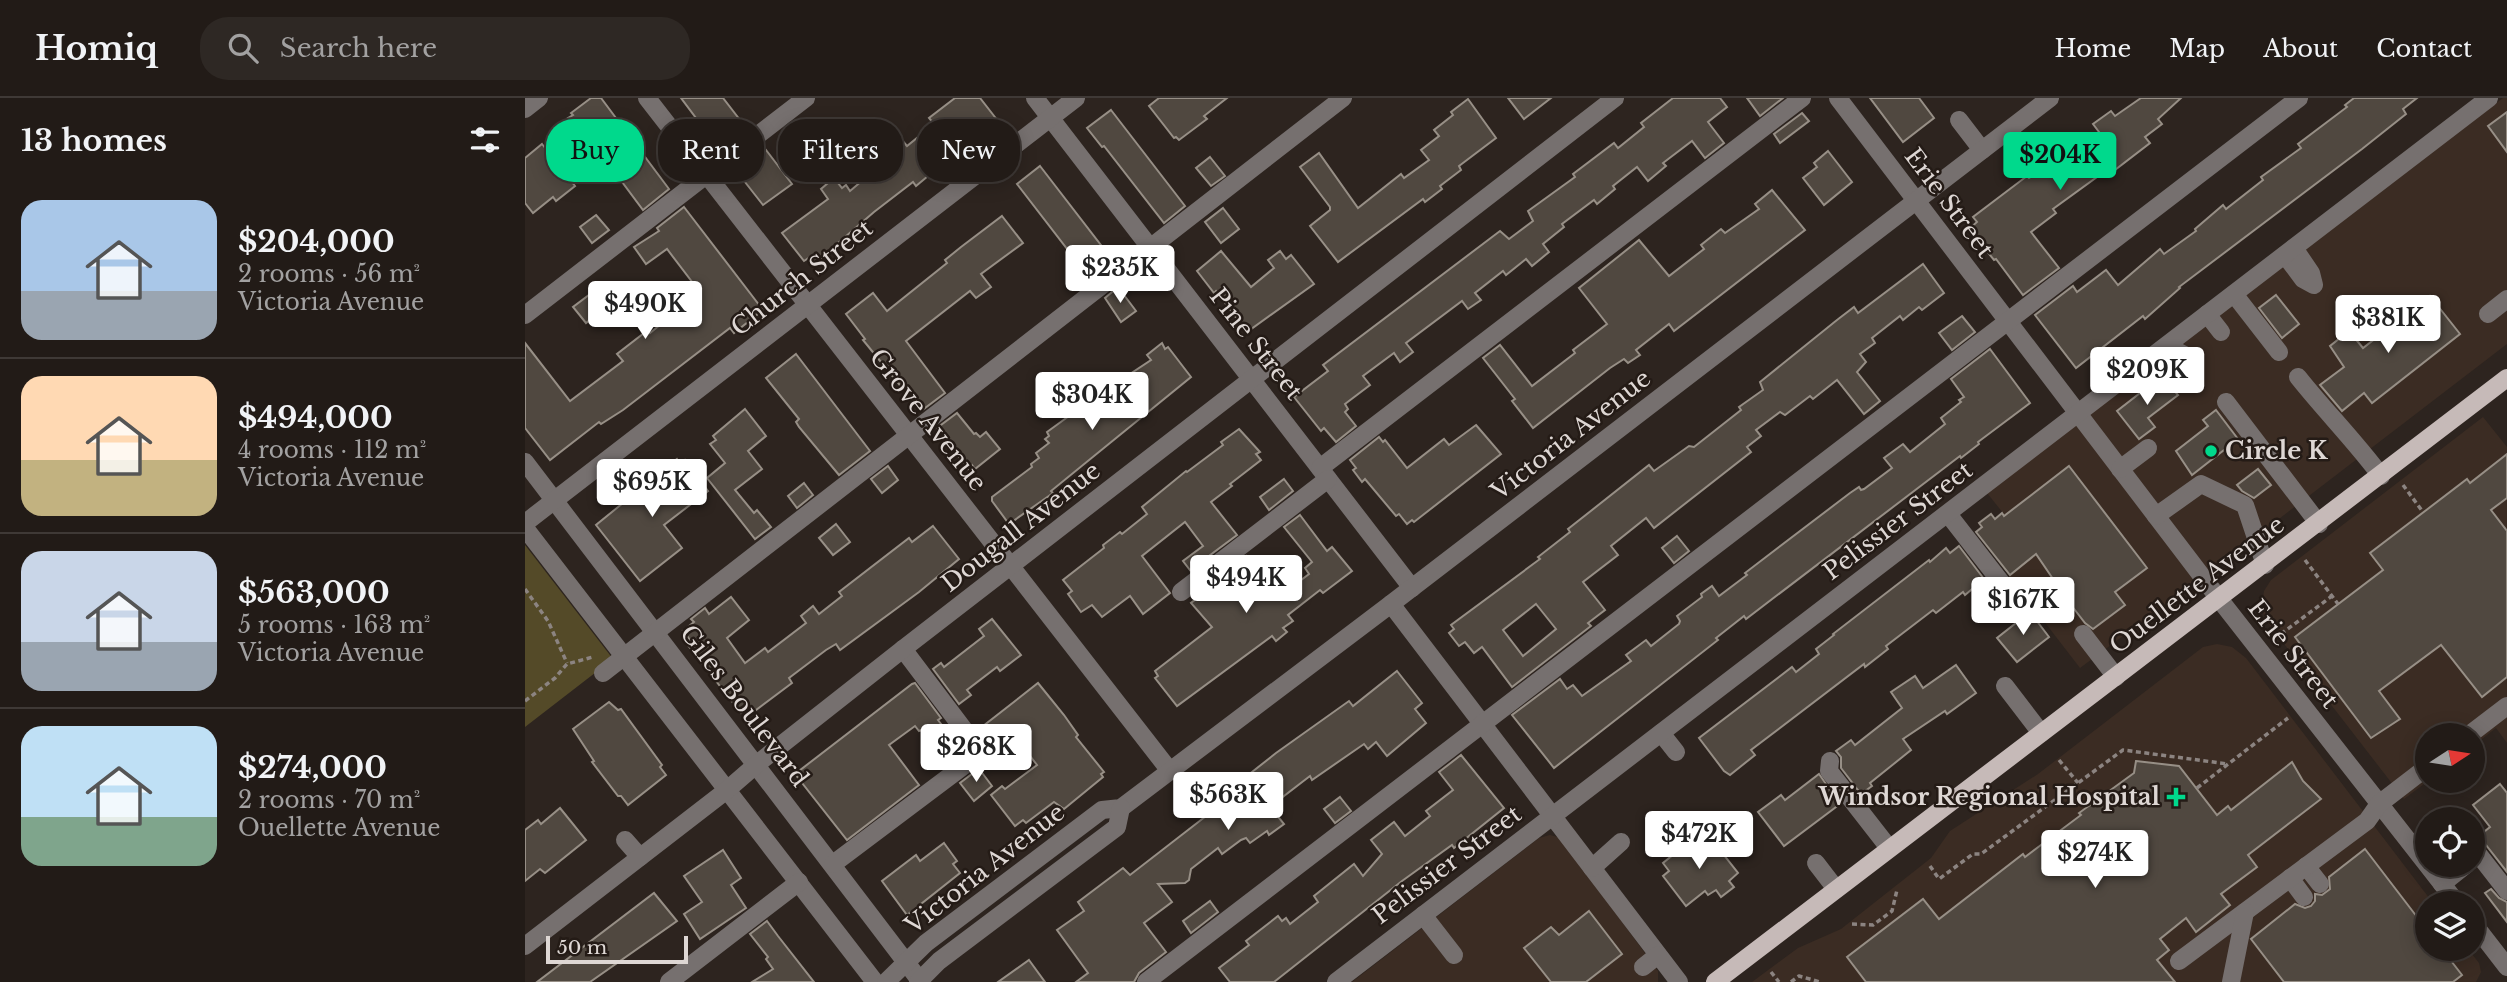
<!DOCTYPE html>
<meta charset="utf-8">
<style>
:root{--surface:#221b17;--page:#2e2824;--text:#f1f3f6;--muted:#a2a1a1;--line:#3f3936;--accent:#00d98c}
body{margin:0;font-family:"Libre Baskerville",serif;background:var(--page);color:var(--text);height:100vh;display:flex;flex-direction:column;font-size:26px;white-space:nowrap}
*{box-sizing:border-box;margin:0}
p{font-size:23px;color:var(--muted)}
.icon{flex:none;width:38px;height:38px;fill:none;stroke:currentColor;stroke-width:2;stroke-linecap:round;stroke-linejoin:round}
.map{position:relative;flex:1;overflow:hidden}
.drawer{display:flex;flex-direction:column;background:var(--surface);width:525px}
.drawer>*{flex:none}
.banner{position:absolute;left:21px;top:21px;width:665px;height:63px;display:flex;gap:14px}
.needle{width:46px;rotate:78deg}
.buttons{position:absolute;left:1890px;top:625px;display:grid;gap:14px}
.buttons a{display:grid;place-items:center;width:70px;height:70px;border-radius:50%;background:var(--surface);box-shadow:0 4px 18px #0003,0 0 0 2px var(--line);font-size:35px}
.scale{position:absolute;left:21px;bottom:18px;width:142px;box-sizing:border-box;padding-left:7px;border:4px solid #ded7d4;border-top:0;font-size:19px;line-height:24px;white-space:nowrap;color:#ded7d4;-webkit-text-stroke:5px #241b16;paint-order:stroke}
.price{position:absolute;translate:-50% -60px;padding:0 16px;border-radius:7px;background:#fff;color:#222;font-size:23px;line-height:46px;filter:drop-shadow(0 2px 4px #0008)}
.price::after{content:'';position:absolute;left:50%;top:42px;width:21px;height:16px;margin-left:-10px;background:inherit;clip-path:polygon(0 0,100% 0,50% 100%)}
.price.active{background:var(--accent);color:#111}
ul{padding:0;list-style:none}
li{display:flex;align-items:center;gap:21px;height:175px;padding:0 21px}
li+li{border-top:2px solid var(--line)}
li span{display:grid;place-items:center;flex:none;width:196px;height:140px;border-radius:21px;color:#555}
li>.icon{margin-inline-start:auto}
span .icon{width:84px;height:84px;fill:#fffc;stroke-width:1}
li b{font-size:30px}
h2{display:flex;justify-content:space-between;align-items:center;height:84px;padding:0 21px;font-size:30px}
.pill{padding:0 24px;border-radius:28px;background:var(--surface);box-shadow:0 4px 18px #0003,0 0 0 2px var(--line);font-size:24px;line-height:63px}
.pill.active{background:var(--accent);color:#111}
header{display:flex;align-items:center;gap:42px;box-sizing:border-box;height:98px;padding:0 35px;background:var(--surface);border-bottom:2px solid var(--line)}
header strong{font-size:33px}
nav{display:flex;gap:38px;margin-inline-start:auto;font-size:24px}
.search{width:490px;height:63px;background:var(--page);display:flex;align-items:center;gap:18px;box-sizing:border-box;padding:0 24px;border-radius:28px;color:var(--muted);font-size:26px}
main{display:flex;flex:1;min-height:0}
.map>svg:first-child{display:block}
.built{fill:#3b2c23}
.green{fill:#544a28}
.building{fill:#504840;stroke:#978f86;stroke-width:2;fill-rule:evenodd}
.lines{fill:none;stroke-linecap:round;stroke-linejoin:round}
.path{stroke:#8c8481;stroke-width:3.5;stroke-dasharray:5 3.5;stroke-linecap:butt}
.minor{stroke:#76706f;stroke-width:18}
.major{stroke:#c6bab8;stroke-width:18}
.poi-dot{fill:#00d98c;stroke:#241b16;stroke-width:2.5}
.labels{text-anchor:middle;stroke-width:5;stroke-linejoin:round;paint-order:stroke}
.street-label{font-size:24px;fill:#ded7d4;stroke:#241b16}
.poi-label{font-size:24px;font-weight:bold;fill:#ded7d4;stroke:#241b16;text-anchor:start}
</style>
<header>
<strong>Homiq</strong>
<div class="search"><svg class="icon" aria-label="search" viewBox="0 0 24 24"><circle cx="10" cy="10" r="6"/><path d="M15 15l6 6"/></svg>Search here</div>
<nav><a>Home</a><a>Map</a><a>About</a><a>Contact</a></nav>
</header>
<main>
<section class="drawer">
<h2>13 homes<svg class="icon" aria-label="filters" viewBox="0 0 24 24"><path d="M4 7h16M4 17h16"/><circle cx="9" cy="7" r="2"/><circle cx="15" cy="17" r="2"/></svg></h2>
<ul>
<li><span style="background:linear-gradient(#a9c7e8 65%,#9aa5b1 0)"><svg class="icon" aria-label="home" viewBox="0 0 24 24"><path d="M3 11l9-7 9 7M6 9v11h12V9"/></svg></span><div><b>$204,000</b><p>2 rooms · 56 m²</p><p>Victoria Avenue</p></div></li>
<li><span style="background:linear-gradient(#ffd9b3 60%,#c2b280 0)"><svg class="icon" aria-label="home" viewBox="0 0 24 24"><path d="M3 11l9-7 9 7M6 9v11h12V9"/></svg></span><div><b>$494,000</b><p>4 rooms · 112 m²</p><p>Victoria Avenue</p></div></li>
<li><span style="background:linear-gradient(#c9d6e8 65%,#9aa5b1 0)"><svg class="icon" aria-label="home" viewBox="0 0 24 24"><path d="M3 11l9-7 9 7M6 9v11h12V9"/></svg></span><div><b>$563,000</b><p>5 rooms · 163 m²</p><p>Victoria Avenue</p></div></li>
<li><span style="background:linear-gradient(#bfe0f5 65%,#7fa58c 0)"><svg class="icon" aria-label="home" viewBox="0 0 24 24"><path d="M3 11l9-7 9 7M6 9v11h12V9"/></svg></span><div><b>$274,000</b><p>2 rooms · 70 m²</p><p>Ouellette Avenue</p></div></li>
</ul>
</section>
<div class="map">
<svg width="1982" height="884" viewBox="0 0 1982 884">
<rect width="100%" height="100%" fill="#2d241f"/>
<g class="built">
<polygon points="1978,0 1982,0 1982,246 1703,460 1555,570 1484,478 1511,456 1462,395"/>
<polygon points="1958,319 1982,349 1982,645 1971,630 1948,648 1948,637 1902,637 1903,683 1879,701 1739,520 1737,506 1739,493 1746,482"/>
<polygon points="1692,546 1707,549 1721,560 1908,805 1902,805 1902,850 1943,851 1954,865 1956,874 1951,884 1227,884 1273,850 1316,831 1406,760 1425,733 1513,676 1678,549"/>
<polygon points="1025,737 1036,740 1133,873 1133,884 827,884 1014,740"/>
</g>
<polygon class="green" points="0,447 88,561 0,629"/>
<g class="building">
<polygon points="66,0 76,0 144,91 118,112 59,33 55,36 43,20 48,17 46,15"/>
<polygon points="156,0 198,0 222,31 195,52"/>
<polygon points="430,0 455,0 473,23 451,40 449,37 406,70 409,73 391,88 388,84 349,114 290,165 285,159 279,163 257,135 303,101 296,91 309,80 317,90 321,87 325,93 351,71 340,58 353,47 359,55 376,41 382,48 409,26 404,20"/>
<polygon points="634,0 702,0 679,18 682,21 654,42 651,39 649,40 624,8"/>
<polygon points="983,0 1026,0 999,21"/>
<polygon points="1148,0 1195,0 1202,9 1183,24 1199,45 1180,60 1167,43 1138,65 1141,68 1123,83 1112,69 1088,88 1090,91 1072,106 1069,102 1037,126 1039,129 1018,146 1024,154 1007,168 1001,161 981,177 978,173 950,195 956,202 943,211 937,203 881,245 888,254 875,264 869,255 838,278 845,287 820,306 823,311 820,314 831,328 811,344 799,330 796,333 769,299 803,273 798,267 975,133 984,141 1008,123 1003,113 1050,79 1048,76 1089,45 1093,50 1119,29 1116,25"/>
<polygon points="1222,0 1258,0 1235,18"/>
<polygon points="1345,0 1394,0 1409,20 1378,44"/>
<polygon points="1616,0 1656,0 1633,21 1637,26 1620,39 1625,45 1582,78 1579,74 1528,111 1531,115 1506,134 1534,170 1498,197 1471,161 1469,162 1444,131 1452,124 1448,119 1502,78 1504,80 1530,64 1535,68 1577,38 1568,26 1586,13 1590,18"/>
<polygon points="1829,0 1892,0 1878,11 1881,16 1837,51 1654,189 1655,190 1620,221 1618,218 1551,270 1510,217 1548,188 1552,194 1581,172 1593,187 1635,151 1639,156 1671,133 1670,131 1698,107 1701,111 1738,82 1736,79 1776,50 1773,46 1822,9 1820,7"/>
<polygon points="943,1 971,40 934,68 936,72 915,88 917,91 900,104 898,101 813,164 785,128 805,112 805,109 775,69 794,55 833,110 876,76 879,80 904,62 896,52 914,38 909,32 928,17 926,14"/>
<polygon points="586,12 660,108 639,125 579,48 577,49 562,30"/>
<polygon points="1982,14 1982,54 1963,28"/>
<polygon points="1277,15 1284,23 1255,45 1249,36"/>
<polygon points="17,46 50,88 31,103 28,99 8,115 0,105 0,60"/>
<polygon points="238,48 267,86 238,107 209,70"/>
<polygon points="1303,53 1327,84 1299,107 1278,80 1292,69 1289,65"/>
<polygon points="685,59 700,78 686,88 671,70"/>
<polygon points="515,68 589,164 566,182 492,86"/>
<polygon points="1247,92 1280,132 1149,233 1144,226 1111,252 1115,257 1103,265 1099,261 1085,270 1008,330 987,303 990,301 958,260 975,247 1007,288 1050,255 1048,252 1082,226 1054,190 1114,142 1144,178 1179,151 1176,147 1196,131 1200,135 1234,111 1230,106"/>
<polygon points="159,109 238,212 209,235 205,230 98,312 76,326 74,324 25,362 0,330 0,245 45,303 98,263 92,256 123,232 125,235 151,214 149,212 174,193 142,151 121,166 109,149 134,133 132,130"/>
<polygon points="698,110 714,131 696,145 680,124"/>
<polygon points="71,117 84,132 67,145 55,129"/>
<polygon points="477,118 498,145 456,176 466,189 451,200 445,193 381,243 420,295 396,313 338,242 340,241 321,216 348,195 362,213 422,165 420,162 436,149"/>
<polygon points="696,153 726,189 749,170 743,162 755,153 761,161 766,157 789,186 722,234 691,193 689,195 672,173"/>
<path d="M1398 166 1419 195 1397 212 1394 209 1378 222 1375 218 1347 240 1350 245 1335 256 1341 264 1332 274 1355 303 1339 316 1312 282 1288 301 1285 298 1260 317 1255 314 1231 332 1236 338 1222 349 1226 354 1129 430 1121 420 1086 448 1093 457 1058 484 1080 512 1063 525 1066 528 987 589 957 549 949 555 940 544 934 548 924 535 929 531 926 527 1015 461 1013 459 1045 434 1043 431 1124 367 1129 373 1164 348 1169 349 1216 312 1214 309 1238 292 1235 284 1312 222 1329 209 1333 215ZM1011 506 1031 531 998 558 978 532Z"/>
<polygon points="593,189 611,213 596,224 580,200"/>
<polygon points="64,197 76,213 61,225 48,209"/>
<polygon points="1751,197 1774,226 1757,240 1734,210"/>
<polygon points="1905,198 1935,236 1847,305 1839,295 1817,313 1795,287 1819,269 1805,248 1824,233 1838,250"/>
<polygon points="1437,218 1450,234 1427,252 1414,235"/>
<polygon points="637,245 640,251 643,249 666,279 526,393 528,395 484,426 467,403 467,399 507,369 506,366 514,360 511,355 524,345 520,341 524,338 522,334 551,313 554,317 563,312 587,293 584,290 626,262 622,257"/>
<polygon points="1465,251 1505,305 1453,344 1454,346 1436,360 1435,358 1221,521 1219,518 1191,540 1193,542 1029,670 987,617 1035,581 1042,591 1048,587 1057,598 1106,563 1101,557 1121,542 1126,548 1154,526 1155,523 1152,518 1177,499 1176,496 1187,488 1194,498 1222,477 1220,475 1325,395 1334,389 1336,392 1339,391 1367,370 1359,360 1378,346 1385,354 1420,326 1416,320 1436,304 1434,302 1439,299 1426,281"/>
<polygon points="271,256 345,353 314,377 274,329 271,324 274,321 241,280"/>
<polygon points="1637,278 1653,297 1623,320 1630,329 1614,341 1592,313"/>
<polygon points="220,311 241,338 223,353 237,371 210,392 229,415 232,412 246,429 230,441 182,380 200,365 185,346 191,342 188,338"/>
<polygon points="1691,312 1713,341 1667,377 1651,353 1683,328 1678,322"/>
<polygon points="432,315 449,336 451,335 455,339 461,334 475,351 450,371 447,367 443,371 412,330"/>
<polygon points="951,327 976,356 889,424 887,422 882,426 874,416 871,418 840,381 837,384 828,372 831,370 825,362 854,339 858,344 860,342 882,370 919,341 924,347"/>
<polygon points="714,331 735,354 731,356 736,362 705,386 707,388 686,404 712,437 665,472 658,463 678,448 660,424 617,458 645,495 618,516 605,498 577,519 567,507 556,514 543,496 547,493 538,482 579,450 578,447 595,434 597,436 622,416 617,409 661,373 662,374 698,347 696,344"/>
<polygon points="1982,356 1982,400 1966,412 1982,433 1982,579 1957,599 1916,547 1854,593 1875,621 1846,640 1770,539 1858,472 1845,455 1942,381 1945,385"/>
<polygon points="152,361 156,366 160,362 183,393 139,427 157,450 115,483 71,427"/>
<polygon points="363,368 373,382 357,395 346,381"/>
<polygon points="1544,368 1622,470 1590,494 1600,507 1568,531 1560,525 1543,503 1511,456 1485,477 1451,434 1457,429 1454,425 1466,416 1470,421 1477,415 1479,418"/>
<polygon points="1733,371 1746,387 1729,400 1717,393 1712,387"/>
<polygon points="759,381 768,393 744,412 735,399"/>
<polygon points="279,385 288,397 272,410 263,398"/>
<polygon points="775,417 802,453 807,449 827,473 798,495 795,492 763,517 768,523 758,530 762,534 751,543 747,538 652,608 630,580 633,578 630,573 687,529 666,505 681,493 679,490 721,458 751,501 784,476 780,470 787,464 759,429"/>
<polygon points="311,426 325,444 308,457 294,440"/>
<polygon points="408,428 434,461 394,494 315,552 311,546 301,552 264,580 267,585 223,618 219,613 216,615 162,546 166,543 158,533 169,524 166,521 180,510 184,516 206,499 224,522 202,540 220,565 240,550 243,554 281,525 276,518 288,508 294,516 317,498 314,494 384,440 387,444"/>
<polygon points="1152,438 1164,453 1149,465 1137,450"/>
<polygon points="1434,448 1459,481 1440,497 1438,494 1411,515 1408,512 1361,548 1363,551 1340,569 1339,566 1226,652 1230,657 1205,677 1199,673 1174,640 1267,569 1271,574 1294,556 1291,551 1309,537 1308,536 1404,462 1405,464 1421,450 1425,455"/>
<polygon points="1505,514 1524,539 1492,564 1472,540"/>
<polygon points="467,521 496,557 475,573 472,569 442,592 446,597 434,606 408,571 416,565 419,569 459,538 454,531"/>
<polygon points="1431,567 1451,595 1422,616 1420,613 1378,641 1386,652 1345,685 1347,688 1336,696 1316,670 1316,659 1311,653 1326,642 1330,647 1377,610 1366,594 1390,578 1398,590"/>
<polygon points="872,573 897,605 890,611 901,625 862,658 851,644 843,651 839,646 787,682 785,678 750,705 755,711 750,715 759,726 744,737 742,733 725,745 721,740 716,742 697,756 693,750 666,771 664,782 660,785 633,786 647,804 619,825 641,854 614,875 609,884 551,884 563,875 532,832 559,813 553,804 598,770 605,777 721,687 717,682 751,655 824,603 828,608"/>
<polygon points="390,585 416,620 413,622 433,648 436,647 432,659 421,667 396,632 394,633 390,628 364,647 394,687 322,742 270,676 387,586"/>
<polygon points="513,585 539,617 553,637 551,639 579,674 576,676 578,679 539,711 529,704 501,725 498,722 490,728 466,697 477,688 480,691 512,667 486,633 457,656 460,643 453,632"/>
<polygon points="84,604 93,612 96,611 137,667 135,669 141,677 103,707 96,698 93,698 67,664 69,663 48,631"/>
<polygon points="936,657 979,710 929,750 927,747 877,783 749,884 705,884 694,870 724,847 721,843 753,818 757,823 761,820 765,826 793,804 789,798 829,766 838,778 857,756 846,742 869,724 880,738 905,718 901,713 928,692 914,674"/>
<polygon points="1611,663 1654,668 1692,717 1703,708 1706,712 1767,664 1778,683 1796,701 1723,757 1732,769 1696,796 1705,807 1671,834 1661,820 1635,841 1644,852 1632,862 1650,884 1341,884 1322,859 1398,801 1414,821 1498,756 1500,759 1556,717 1554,715 1609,675"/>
<polygon points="452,668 467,688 449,703 435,685 448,675"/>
<polygon points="1294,676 1315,706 1259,748 1233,714 1256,697 1260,702"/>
<polygon points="1975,686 1982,695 1982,774 1954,738 1965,729 1948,707"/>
<polygon points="815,699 826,713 810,725 799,711"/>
<polygon points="35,710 61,742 20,775 15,771 0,783 0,732 13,722 16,726"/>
<polygon points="1174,736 1182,746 1187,742 1213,775 1204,783 1209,789 1196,799 1191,792 1183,797 1180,793 1161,808 1138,778 1144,773 1138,765"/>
<polygon points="419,745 432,763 428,766 435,775 382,817 357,783 391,757 395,763"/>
<polygon points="1840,751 1902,832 1902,850 1916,850 1937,877 1928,884 1759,884 1726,841 1770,806 1780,810 1786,808 1790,803 1790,796 1797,797 1805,791 1804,779"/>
<polygon points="198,752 216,780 206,787 221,810 175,841 159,816 177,804 159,778"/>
<polygon points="1966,791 1974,800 1982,804 1982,824 1960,795"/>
<polygon points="129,795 152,823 65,884 12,884"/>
<polygon points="685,803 693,814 666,835 658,823"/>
<polygon points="1064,813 1097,856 1061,884 1026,884 999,850 1026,829 1034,837"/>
<polygon points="242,823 253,838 289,884 227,884 248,871 241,861 243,859 225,836"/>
<polygon points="504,862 520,884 473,884"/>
</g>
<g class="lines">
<g class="path">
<polyline points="1878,387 1898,414"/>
<polyline points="1780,462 1813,506"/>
<polyline points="0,491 23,523 42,565"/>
<polyline points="1756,536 1807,498"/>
<polyline points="0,603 30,580 42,566 68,559"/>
<polyline points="1534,662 1553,685"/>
<polyline points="1672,690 1763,620"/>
<polyline points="1405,768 1414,781 1448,756 1456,756 1598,652 1703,666"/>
<polyline points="1327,826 1348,827 1367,813 1372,792"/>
<polyline points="1246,874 1254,884"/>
<polyline points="1266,884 1274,878 1295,884"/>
</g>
<g class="minor">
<polyline points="122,0 645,673"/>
<polyline points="510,0 887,490"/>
<polyline points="1313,0 1695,502 1932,805"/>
<polyline points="0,11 14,0"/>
<polyline points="1434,22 1457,52"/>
<polyline points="1760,157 1778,181 1789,187 1786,175 1769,150"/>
<polyline points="1709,196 1754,254"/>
<polyline points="1682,216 1696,234"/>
<polyline points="1963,216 1982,201"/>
<polyline points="0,217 281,0"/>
<polyline points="1642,248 1669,262"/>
<path d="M1773 279C1800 313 1830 343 1856 378"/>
<polyline points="1701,304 1794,426"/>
<polyline points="0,364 396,884"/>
<polyline points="795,370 1277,0"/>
<polyline points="1595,371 1623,350"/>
<polyline points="1423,416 1486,497"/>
<polyline points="1631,418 1676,386 1720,407 1740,467"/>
<polyline points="0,425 551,0"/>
<polyline points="0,430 350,884"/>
<polyline points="656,494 803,381"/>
<polyline points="866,506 1154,884"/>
<polyline points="1558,536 1591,579"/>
<polyline points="78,575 818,0"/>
<polyline points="1480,588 1516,635"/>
<polyline points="1136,635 1151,654"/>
<polyline points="1944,637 1982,608"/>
<polyline points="1305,663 1304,673 1364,750"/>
<polyline points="100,742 115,759"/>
<polyline points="1954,757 1982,793"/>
<polyline points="1291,765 1311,791"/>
<polyline points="308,766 441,666 449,645 378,551"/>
<polyline points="1781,768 1795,786"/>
<polyline points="1067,770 1096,744"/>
<polyline points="1765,780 1779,799"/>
<polyline points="1917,786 1942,766"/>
<polyline points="898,817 929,857"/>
<polyline points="1948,825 1982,869"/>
<polyline points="0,848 202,692 232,666 378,551 1090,0"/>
<polyline points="1654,863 1842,723 1854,706 1902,669"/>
<polyline points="1118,869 1133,857"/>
<polyline points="144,884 274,784"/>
<polyline points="361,884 401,845 577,712 596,710 862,509 1525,0"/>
<polyline points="393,884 414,863 592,729 596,710"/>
<polyline points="621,884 1774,0"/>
<polyline points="811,884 1964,0"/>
<polyline points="1706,884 1720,814"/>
</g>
<path class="major" d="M1190 884C1453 681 1719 483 1982 280"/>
</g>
<g class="poi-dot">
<circle cx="1686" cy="353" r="7"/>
<path d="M1647.5 688.5h7v7h7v7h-7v7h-7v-7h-7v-7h7z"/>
</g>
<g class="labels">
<g class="street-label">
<text transform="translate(1424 105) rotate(53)" y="8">Erie Street</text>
<text transform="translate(277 180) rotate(-38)" y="8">Church Street</text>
<text transform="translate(731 246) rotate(52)" y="8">Pine Street</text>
<text transform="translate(403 322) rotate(52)" y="8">Grove Avenue</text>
<text transform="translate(1046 337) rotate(-38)" y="8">Victoria Avenue</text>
<text transform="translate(1373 423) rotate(-37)" y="8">Pelissier Street</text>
<text transform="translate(496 429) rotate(-38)" y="8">Dougall Avenue</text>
<text transform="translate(1672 487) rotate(-37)" y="8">Ouellette Avenue</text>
<text transform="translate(1768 556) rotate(52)" y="8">Erie Street</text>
<text transform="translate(219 608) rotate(53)" y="8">Giles Boulevard</text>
<text transform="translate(922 767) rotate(-37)" y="8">Pelissier Street</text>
<text transform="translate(460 771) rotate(-38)" y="8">Victoria Avenue</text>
</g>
<g class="poi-label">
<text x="1700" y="361">Circle K</text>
<text x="1635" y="707" text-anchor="end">Windsor Regional Hospital</text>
</g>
</g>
</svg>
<div class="buttons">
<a><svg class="needle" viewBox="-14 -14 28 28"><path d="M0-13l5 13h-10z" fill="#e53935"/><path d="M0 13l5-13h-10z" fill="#a2a1a1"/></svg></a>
<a><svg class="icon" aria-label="locate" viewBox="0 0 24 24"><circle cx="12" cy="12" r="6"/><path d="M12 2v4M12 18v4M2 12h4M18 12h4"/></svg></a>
<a><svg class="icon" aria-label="layers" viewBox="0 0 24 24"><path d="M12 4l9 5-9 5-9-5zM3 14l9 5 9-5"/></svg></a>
</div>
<div class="scale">50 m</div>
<b class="price active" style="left:1535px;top:94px">$204K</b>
<b class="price" style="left:595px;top:207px">$235K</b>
<b class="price" style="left:120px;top:243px">$490K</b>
<b class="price" style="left:1863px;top:257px">$381K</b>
<b class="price" style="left:1622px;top:309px">$209K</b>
<b class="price" style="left:567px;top:334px">$304K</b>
<b class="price" style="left:127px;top:421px">$695K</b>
<b class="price" style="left:721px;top:517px">$494K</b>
<b class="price" style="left:1498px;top:539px">$167K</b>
<b class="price" style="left:451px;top:686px">$268K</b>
<b class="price" style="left:703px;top:734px">$563K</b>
<b class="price" style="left:1174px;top:773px">$472K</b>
<b class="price" style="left:1570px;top:792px">$274K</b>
<div class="banner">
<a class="pill active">Buy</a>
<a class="pill">Rent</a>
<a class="pill">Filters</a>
<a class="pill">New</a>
</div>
</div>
</main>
